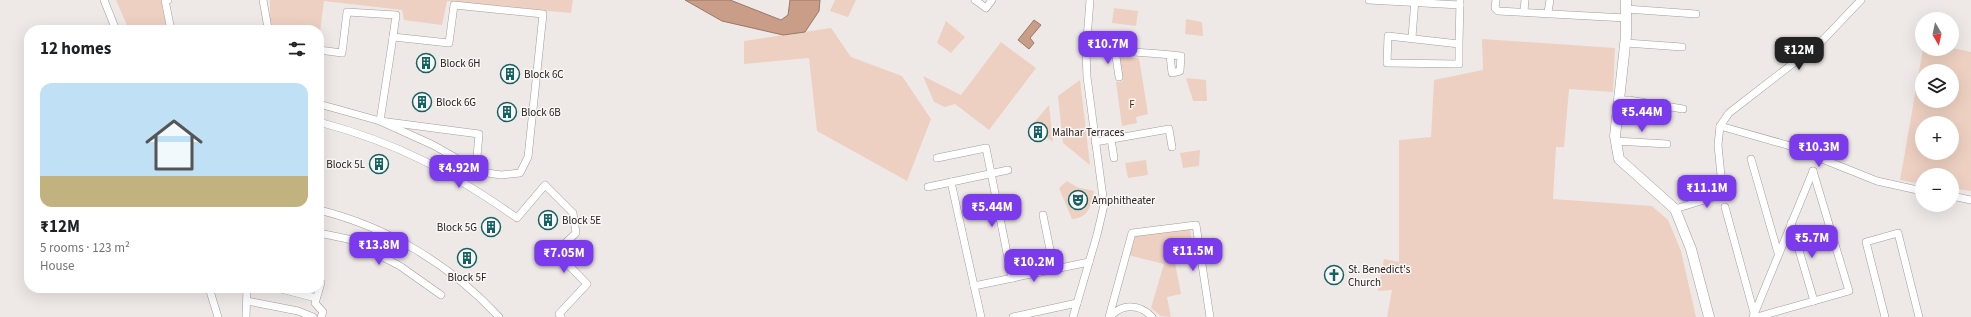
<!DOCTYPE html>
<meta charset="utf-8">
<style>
:root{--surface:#fff;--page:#f6f6f6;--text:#202124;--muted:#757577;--accent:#7c3aed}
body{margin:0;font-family:"Source Sans 3",sans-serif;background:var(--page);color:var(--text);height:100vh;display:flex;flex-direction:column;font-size:15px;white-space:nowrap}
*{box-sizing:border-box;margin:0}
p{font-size:13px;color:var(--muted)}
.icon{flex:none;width:22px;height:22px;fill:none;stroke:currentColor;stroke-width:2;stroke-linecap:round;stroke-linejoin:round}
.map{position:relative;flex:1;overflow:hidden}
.details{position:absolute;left:24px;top:25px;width:300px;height:268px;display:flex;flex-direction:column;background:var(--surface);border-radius:16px;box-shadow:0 4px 16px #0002}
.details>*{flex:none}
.needle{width:26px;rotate:171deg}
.controls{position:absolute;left:1915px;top:12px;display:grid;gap:8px}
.controls a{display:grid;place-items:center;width:44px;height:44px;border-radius:50%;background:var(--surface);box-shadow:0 4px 16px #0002;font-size:20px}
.price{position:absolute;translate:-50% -34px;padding:0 9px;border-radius:8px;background:var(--accent);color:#fff;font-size:13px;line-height:26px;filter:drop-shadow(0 1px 2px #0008)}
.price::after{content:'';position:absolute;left:50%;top:24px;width:12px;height:9px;margin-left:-6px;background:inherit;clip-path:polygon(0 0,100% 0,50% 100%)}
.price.on{background:#222;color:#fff}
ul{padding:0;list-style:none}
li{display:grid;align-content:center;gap:8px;height:212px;padding:0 16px}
li span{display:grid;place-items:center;height:124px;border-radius:12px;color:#555}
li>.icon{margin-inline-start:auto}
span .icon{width:72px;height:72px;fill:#fffc;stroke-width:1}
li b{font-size:17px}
h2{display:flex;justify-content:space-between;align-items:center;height:48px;padding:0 16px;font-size:17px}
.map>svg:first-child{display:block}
.green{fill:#edd0c1;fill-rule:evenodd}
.water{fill:#c99d87;stroke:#987868}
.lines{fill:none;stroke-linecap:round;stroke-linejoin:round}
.street-casing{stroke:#a29d9b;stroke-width:8}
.secondary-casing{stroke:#a29d9b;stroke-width:11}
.street{stroke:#fff;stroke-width:7}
.secondary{stroke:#fff;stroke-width:10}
.labels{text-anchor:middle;stroke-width:3;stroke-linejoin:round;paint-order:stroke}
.poi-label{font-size:11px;fill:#242221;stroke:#fbf6f4;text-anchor:start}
.park-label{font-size:11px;fill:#592200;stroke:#fbf6f4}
</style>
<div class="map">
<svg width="1971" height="317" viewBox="0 0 1971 317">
<rect width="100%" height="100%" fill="#eee9e7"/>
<g class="green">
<polygon points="116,0 161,0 167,30 129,30"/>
<polygon points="270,0 573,0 571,13 447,1 442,25 404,20 402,10 324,1 320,32 319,30 270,28"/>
<polygon points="835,0 856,0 848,17 830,11"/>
<polygon points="1114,8 1138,11 1136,26 1112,23"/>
<polygon points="1186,19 1202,22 1203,36 1185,34"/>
<polygon points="946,21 965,37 951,53 937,43"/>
<polygon points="831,28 851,57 902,76 931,119 907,181 817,131 809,58 744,64 744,41"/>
<polygon points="1482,39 1615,48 1613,92 1569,89 1564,147 1556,147 1553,199 1652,206 1668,220 1681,251 1696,317 1387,317 1392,290 1378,291 1384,259 1399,262 1399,140 1431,137 1434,80 1483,70"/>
<polygon points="1001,42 1036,68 989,130 955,104 945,107 934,102 923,76 961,95"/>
<path d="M1952 48 1971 52V191L1952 188V175H1922V184L1900 180 1923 49ZM1922 71H1952V101H1922ZM1922 123H1952V153H1922Z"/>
<polygon points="1119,57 1139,58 1148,114 1136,117 1137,123 1122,126 1116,82 1123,81"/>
<polygon points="1186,78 1206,80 1207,101 1193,101"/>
<polygon points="1080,80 1090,165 1063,143 1058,96"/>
<polygon points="1049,105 1053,142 1031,126"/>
<polygon points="1200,150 1199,166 1183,168 1180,153"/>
<polygon points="1146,160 1148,175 1128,178 1125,163"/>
<path d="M1067 181 1077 187 1094 191C1091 205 1089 218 1072 219L1059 188Z"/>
<polygon points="1190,228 1194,259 1175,263 1181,294 1167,297 1171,317 1161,316 1151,308 1164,264 1128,255 1133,236"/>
</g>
<g class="water">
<polygon points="685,0 730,0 781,20 788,15 790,0 820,0 819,11 805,32 783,35 722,21"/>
<polygon points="1034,20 1041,25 1030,38 1034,43 1029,49 1018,40"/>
</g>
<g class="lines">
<defs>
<g id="street">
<polyline points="104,0 116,30"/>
<polyline points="168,0 165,0 171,30"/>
<polyline points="975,0 986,8 992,0"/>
<polyline points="1369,0 1460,5"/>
<polyline points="1496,0 1495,8 1498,11 1626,18"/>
<polyline points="1626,9 1696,14"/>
<polyline points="1524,11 1525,0"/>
<polyline points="1548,12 1550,0"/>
<polyline points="257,30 268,28 263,0"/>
<polyline points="393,37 380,121 479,134 476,168"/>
<polyline points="1412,37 1415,0"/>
<polyline points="1626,43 1682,47"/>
<polyline points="1459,44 1459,64 1387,63 1388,36 1459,44 1460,0"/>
<path d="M1086 48C1118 51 1150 53 1181 56L1180 71 1172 73 1170 55"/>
<polyline points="319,50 342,53 347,12 396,15 393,37 449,43 454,5 543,14 528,157 520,173 501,175 481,172 433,145 380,121 319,104"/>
<polyline points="1115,50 1119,77"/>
<polyline points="1619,100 1629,100 1683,109"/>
<path d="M319 122C398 143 450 171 517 218L545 185 573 213 576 233 556 252 587 284 559 314 561 317"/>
<polyline points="1720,126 1787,145 1877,181 1922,191"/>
<polyline points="1111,139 1114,158"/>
<polyline points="1616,141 1667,144"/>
<polyline points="1095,142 1169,129 1172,147"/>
<polyline points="937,158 986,148 1012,278"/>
<polyline points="1751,159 1778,253"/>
<polyline points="951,182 981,317"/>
<polyline points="928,187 1008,170"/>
<polyline points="1952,196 1971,200"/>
<polyline points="1725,207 1754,313"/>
<polyline points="1675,209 1714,197 1722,186 1718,145 1720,126 1729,113 1822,41 1861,0"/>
<path d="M319 210C388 227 451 265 499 317"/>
<polyline points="1043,215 1054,269"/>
<polyline points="1791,223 1814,301"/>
<polyline points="319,233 348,239 400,266 441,295"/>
<polyline points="974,286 1089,262"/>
<polyline points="209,288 218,317"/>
<polyline points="277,288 316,298"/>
<polyline points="247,301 298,311 313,317"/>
<polyline points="246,317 247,288"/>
<polyline points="321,317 323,312 315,303 321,283"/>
<polyline points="1013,317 1077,303"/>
<polyline points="1073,317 1097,235 1104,205 1087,77 1086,52 1090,0"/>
<polyline points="1109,317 1132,233 1196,225 1210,317"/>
<path d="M1110 317C1122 303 1140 304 1152 317"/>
<polyline points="1753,317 1813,171"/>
<polyline points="1757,317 1849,291 1813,171"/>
<polyline points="1885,317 1866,242 1898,233 1919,317"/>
</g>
<polyline id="secondary" points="1626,0 1626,36 1615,136 1619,159 1675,209 1691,249 1709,317"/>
</defs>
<use href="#street" class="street-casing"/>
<use href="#secondary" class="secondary-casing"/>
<use href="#street" class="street"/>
<use href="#secondary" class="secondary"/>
</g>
<defs>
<symbol id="building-ring" viewBox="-11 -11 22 22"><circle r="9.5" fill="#fbf6f4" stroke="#116264" stroke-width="1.5"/><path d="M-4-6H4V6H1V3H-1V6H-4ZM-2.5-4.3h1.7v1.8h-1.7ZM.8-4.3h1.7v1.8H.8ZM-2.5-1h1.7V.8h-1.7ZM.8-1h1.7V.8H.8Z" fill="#116264"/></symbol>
<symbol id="theatre-ring" viewBox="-11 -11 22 22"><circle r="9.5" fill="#fbf6f4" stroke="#116264" stroke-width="1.5"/><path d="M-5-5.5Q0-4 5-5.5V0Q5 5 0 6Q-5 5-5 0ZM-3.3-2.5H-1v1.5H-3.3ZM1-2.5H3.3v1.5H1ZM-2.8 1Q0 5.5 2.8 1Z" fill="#116264"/></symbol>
<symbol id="church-ring" viewBox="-11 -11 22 22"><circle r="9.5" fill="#fbf6f4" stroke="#116264" stroke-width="1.5"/><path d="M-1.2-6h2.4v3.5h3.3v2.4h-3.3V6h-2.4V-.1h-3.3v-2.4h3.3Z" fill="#116264"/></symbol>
</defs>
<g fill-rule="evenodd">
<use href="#building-ring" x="415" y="52" width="22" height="22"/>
<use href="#building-ring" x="499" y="63" width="22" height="22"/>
<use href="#building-ring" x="411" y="91" width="22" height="22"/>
<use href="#building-ring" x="496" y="101" width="22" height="22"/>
<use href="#building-ring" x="1027" y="121" width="22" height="22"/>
<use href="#building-ring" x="368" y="153" width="22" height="22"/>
<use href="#theatre-ring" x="1067" y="189" width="22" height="22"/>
<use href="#building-ring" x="537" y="209" width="22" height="22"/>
<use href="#building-ring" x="480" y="216" width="22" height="22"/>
<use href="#building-ring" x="456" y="247" width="22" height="22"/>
<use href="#church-ring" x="1323" y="264" width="22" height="22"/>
</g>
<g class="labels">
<g class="poi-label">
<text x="440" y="67">Block 6H</text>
<text x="524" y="78">Block 6C</text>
<text x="436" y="106">Block 6G</text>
<text x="521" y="116">Block 6B</text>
<text x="1052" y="136">Malhar Terraces</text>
<text x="365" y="168" text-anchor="end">Block 5L</text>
<text x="1092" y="204">Amphitheater</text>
<text x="562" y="224">Block 5E</text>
<text x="477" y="231" text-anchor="end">Block 5G</text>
<text x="1348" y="273">St. Benedict's<tspan x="1348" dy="13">Church</tspan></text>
<text x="467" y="281" text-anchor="middle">Block 5F</text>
</g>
<g class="park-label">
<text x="1132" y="108">F</text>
</g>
</g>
</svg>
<div class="controls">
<a><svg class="needle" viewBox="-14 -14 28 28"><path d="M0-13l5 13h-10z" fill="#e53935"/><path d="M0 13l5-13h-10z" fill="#757577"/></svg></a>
<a><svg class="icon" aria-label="layers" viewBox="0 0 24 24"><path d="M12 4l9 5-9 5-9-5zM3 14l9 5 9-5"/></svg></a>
<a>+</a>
<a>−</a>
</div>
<b class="price" style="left:1108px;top:65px">₹10.7M</b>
<b class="price on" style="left:1799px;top:71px">₹12M</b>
<b class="price" style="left:1642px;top:133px">₹5.44M</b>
<b class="price" style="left:1819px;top:168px">₹10.3M</b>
<b class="price" style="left:459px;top:189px">₹4.92M</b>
<b class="price" style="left:1707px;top:209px">₹11.1M</b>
<b class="price" style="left:992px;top:228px">₹5.44M</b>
<b class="price" style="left:1812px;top:259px">₹5.7M</b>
<b class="price" style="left:379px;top:266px">₹13.8M</b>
<b class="price" style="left:1193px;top:272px">₹11.5M</b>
<b class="price" style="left:564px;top:274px">₹7.05M</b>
<b class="price" style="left:1034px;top:283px">₹10.2M</b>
<section class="details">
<h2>12 homes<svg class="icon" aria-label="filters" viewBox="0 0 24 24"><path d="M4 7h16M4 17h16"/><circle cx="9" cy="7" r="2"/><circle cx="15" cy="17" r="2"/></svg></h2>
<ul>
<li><span style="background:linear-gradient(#bfe0f5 75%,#c2b280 0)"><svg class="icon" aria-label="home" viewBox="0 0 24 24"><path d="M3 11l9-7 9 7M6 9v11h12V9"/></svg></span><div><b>₹12M</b><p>5 rooms · 123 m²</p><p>House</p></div></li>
</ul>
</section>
</div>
